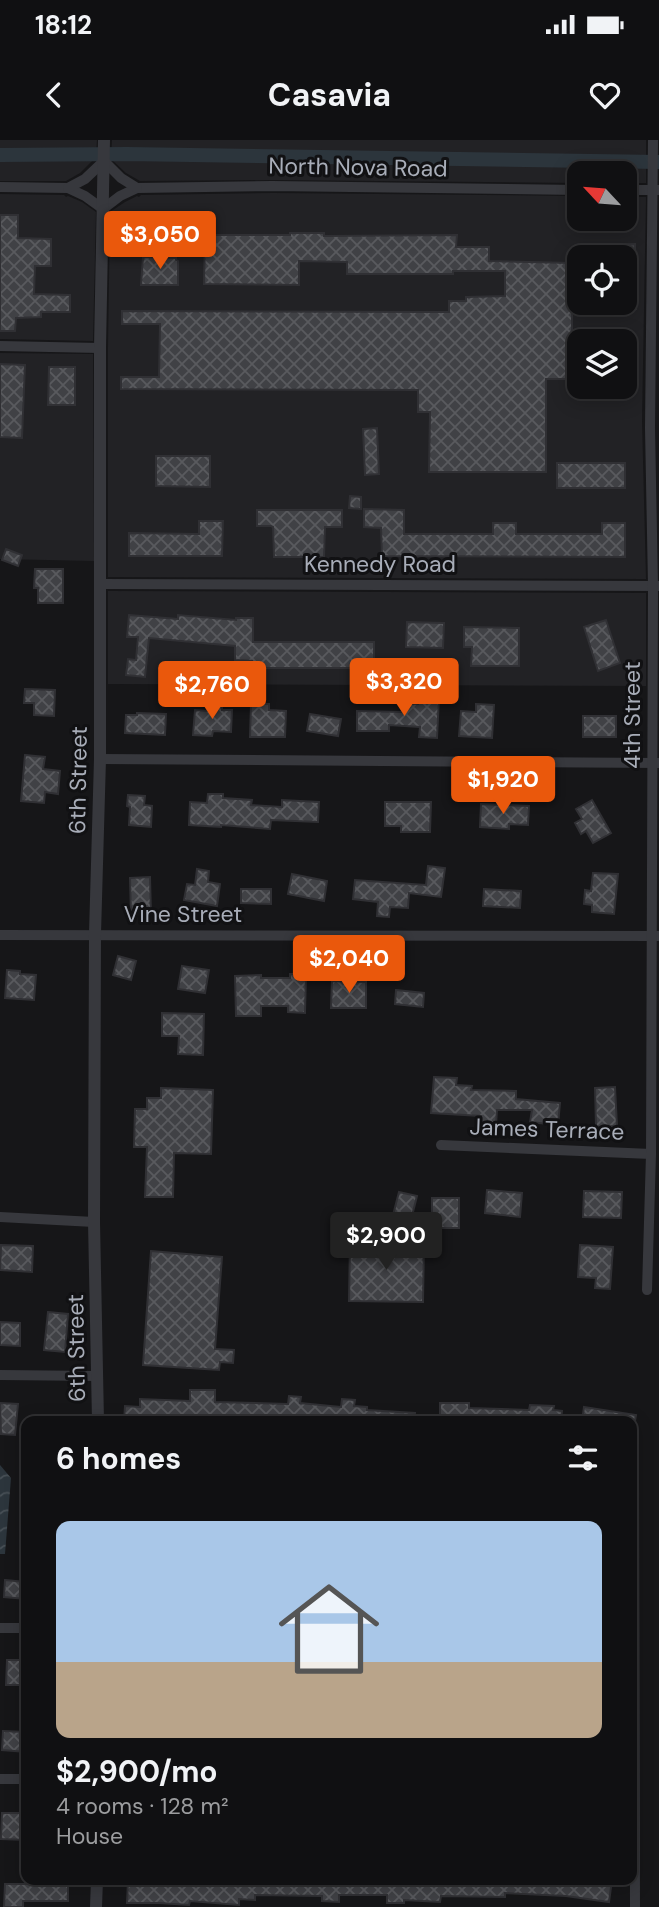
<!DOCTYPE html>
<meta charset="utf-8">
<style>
:root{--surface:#101012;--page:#1e1e20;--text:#f1f3f6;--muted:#9c9d9f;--line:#303032;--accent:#ea580c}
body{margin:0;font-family:"DM Sans",sans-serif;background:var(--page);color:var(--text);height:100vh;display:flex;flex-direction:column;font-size:26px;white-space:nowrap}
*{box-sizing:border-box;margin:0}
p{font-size:23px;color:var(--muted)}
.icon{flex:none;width:38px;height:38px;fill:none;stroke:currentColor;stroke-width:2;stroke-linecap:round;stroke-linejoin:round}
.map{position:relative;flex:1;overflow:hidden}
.side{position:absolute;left:21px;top:1276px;width:616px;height:469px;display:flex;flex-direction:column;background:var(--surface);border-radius:14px;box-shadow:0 4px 18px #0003,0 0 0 2px var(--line)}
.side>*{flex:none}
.needle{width:46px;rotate:296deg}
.tools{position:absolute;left:567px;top:21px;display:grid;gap:14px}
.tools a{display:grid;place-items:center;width:70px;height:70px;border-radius:14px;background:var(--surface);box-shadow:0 4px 18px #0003,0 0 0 2px var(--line);font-size:35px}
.price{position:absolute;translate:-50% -60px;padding:0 16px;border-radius:7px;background:var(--accent);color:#fff;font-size:23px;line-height:46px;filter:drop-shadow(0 2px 4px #0008)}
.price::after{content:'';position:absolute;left:50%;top:42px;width:21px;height:16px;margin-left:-10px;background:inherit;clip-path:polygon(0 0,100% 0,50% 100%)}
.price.current{background:#222;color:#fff}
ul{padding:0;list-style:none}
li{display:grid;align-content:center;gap:14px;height:371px;padding:0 35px}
li span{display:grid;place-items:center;height:217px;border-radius:14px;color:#555}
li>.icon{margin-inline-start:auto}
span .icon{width:126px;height:126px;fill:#fffc;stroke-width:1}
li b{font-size:30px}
h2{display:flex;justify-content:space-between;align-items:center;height:84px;padding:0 35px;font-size:30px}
.status{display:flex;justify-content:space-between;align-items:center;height:49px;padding:0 35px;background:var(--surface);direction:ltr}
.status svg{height:19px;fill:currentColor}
header{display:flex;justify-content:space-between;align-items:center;height:91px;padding:0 35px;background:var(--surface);font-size:32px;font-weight:700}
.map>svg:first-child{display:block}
.built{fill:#222225;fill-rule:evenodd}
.water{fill:url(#water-waves)}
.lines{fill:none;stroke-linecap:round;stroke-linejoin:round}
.canal{stroke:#2c353c;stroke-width:14}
.building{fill:url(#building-cross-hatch);stroke:#303034;stroke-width:2}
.minor{stroke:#37383d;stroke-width:10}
.tertiary{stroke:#37383d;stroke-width:12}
.labels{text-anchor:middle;stroke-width:6;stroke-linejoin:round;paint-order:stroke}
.street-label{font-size:23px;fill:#a8adb8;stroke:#111113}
</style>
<div class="status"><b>18:12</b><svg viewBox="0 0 49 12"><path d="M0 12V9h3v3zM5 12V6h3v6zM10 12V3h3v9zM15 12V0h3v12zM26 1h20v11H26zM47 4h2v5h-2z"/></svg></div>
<header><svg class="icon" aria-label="back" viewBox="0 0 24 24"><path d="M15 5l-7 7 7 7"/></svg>Casavia<svg class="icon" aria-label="heart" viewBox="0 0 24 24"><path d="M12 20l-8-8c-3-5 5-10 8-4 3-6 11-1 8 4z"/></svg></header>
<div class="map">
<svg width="659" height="1767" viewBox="0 0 659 1767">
<defs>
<pattern id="water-waves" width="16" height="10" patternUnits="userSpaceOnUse" patternTransform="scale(1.75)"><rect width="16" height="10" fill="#2c353c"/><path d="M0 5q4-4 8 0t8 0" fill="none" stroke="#485056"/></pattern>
<pattern id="building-cross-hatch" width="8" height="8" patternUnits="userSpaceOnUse" patternTransform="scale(1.75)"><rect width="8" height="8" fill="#404145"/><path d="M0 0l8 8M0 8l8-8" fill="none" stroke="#595a5e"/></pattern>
</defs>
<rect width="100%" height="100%" fill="#161618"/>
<g class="built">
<polygon points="0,0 97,0 96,17 80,33 66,41 0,41"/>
<polygon points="112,0 646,0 646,43 625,43 625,33 579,33 579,43 272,40 140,41 126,33 111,19"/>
<path d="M273 53 579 56V79H625V57H646L642 281 646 439 108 437V208L110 72 125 62 137 56 139 57 141 55ZM579 117H625V163H579ZM579 201H625V247H579Z"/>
<polygon points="0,54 64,55 66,57 68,56 82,62 96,72 93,201 0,199"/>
<polygon points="0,213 93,214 94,421 0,419"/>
<polygon points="108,451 646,453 646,546 108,544"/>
</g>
<polygon class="water" points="0,1325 11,1338 5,1414 0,1414"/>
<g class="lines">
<polyline class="canal" points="0,15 127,14 659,22"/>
</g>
<g class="building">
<polygon points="0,75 18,75 18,98 51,99 51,126 35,126 34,154 70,155 70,172 41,172 41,177 16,178 15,191 0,191"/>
<polygon points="290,93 324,93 324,96 457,95 456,107 489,107 489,121 572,123 572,214 579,214 579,239 546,239 546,332 429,332 430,272 418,272 418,250 121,249 121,237 159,237 160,184 122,184 122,171 449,172 449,161 466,161 466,157 505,156 505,131 453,131 453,134 347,134 347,122 299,121 299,145 204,144 205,95 290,95"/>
<polygon points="635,104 636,169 625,169 625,117 601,117 601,105"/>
<polygon points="143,117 176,118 176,120 178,121 178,145 141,145"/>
<polygon points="0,224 25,225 22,298 0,297"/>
<polygon points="49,227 75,227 75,265 48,265"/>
<polygon points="377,288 379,334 365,335 363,289"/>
<polygon points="156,316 210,316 210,347 156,346"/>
<rect x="557" y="323" width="68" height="25"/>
<polygon points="350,356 361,357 361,369 349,368"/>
<polygon points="364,369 404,370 404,394 493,394 493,383 516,383 516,394 602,394 602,383 625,383 625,417 382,416 381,388 364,387"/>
<polygon points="257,370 342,370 342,387 325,387 324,417 274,417 273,387 271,386 257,386"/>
<polygon points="199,381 223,381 222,416 129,416 129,393 199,394"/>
<polygon points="6,409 22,415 18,426 2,420"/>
<polygon points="35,429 63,429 63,463 38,463 38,448 34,448"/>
<polygon points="129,475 178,479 178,475 236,480 236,478 253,478 253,502 374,502 374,528 252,528 252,521 235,520 235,506 149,498 145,537 126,535 128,519 136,520 138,497 127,497"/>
<polygon points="606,480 620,523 598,531 584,487"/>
<polygon points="407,482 444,483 443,508 406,507"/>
<polygon points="464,487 519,488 519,526 471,526 472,507 464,507"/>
<polygon points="25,549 55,550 54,576 34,575 34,563 24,563"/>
<polygon points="418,557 439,558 437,598 419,597 420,587 389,585 389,591 357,591 357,571 404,572 405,563 418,564"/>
<polygon points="251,564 269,564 269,570 286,571 285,597 250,597"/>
<polygon points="476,564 494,565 492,598 459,596 461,571 476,572"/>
<polygon points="208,565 222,566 222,570 232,570 231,592 213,591 212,596 193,595 195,570 208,571"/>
<polygon points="137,573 166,574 165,595 125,593 126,575 137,575"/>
<polygon points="310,574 341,579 338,596 307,591"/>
<rect x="583" y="576" width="33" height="21"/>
<polygon points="25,615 45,617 43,629 60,631 58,654 45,652 44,663 21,661"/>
<polygon points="208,654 223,654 223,658 252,660 251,665 282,667 282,660 319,662 318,682 271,680 270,689 221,685 221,687 189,685 190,662 207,663"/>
<polygon points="128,655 145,656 144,665 152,666 151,687 129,685 130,667 127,666"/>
<polygon points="592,660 611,693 593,703 586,691 581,694 575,683 582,679 576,669"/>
<polygon points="385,662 431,662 430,692 401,692 401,686 385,686"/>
<polygon points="481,664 529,666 528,685 509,684 509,689 480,687"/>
<polygon points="428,726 445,728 441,757 409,753 408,768 390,767 389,777 377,776 378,762 353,759 355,740 426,745"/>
<polygon points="197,729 209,731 208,742 220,744 217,766 184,760 187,744 195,745"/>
<polygon points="593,733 618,734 614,774 592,772 592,765 584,764 585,750 591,751"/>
<polygon points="292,734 327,741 324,761 288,754"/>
<polygon points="150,737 151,774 131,775 130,738"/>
<polygon points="241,749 271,749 271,764 241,763"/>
<polygon points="484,749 521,751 520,768 483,766"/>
<polygon points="118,816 136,821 131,840 113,835"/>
<polygon points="182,826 209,830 205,853 178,849"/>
<polygon points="7,830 20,831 20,834 36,835 34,860 5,858"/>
<polygon points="290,834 306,834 305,873 288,872 288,866 261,866 261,876 236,876 235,836 261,835 261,838 290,838"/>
<polygon points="332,841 366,842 366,868 331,868"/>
<polygon points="396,850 424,853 423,867 395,864"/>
<polygon points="162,873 204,874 203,915 178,914 179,896 162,896"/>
<polygon points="434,937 457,938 456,945 472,946 471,950 516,951 516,959 560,963 558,985 530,982 532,970 497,970 496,985 481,985 481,976 431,973"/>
<polygon points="615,947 617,986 596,987 595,948"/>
<polygon points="161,948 213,950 211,1014 174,1013 173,1057 145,1057 147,1007 134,1007 135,969 147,969 147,958 161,958"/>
<polygon points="487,1050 522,1053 520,1077 485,1073"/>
<polygon points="584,1051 622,1052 621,1078 583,1077"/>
<polygon points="399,1052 417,1056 411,1080 393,1075"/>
<polygon points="432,1058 459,1058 459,1088 441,1088 432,1086"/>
<polygon points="350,1101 424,1102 423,1162 349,1161"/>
<polygon points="1,1105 33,1106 32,1132 0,1130"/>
<polygon points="580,1105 613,1107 610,1149 595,1148 596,1138 578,1137"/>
<polygon points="151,1111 222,1117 215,1209 234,1210 233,1223 220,1222 219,1230 143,1225"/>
<polygon points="48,1172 68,1174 65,1212 44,1210"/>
<polygon points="0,1182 20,1183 20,1206 0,1205"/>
<polygon points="190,1250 215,1250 215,1262 288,1264 289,1256 301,1257 300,1263 341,1267 342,1259 355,1260 354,1266 367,1267 367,1270 415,1273 414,1281 197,1281 197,1279 165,1279 164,1281 124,1281 125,1266 140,1267 140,1259 190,1261"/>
<polygon points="0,1263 18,1264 15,1295 1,1294"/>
<polygon points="440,1263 469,1263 469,1268 529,1270 530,1265 554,1266 553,1270 562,1271 561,1281 440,1281"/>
<polygon points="584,1267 636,1275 635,1281 582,1281"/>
<polygon points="5,1440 26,1442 26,1459 4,1457"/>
<polygon points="7,1520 26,1520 26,1539 20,1539 20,1545 6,1545"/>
<polygon points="3,1591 26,1592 26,1612 2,1610"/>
<polygon points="2,1673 26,1673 26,1700 1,1699"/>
<polygon points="128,1740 612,1740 609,1762 566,1756 505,1753 505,1757 441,1756 440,1762 404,1760 404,1763 387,1763 387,1755 339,1755 339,1762 322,1761 322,1756 255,1755 255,1760 239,1759 239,1765 190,1761 189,1765 159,1763 127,1763"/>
<polygon points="5,1744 68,1744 68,1761 23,1761 23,1767 4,1767"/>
</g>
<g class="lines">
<g class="minor">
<polyline points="0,47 68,48 85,56 103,69 120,56 137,48 272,46 579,50"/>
<polyline points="68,48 85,39 104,21 121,38 137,48"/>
<polyline points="625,50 659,50"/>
<polyline points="0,206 100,208"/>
<polyline points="101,444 659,446"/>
<polyline points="100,619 659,623"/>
<polyline points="0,795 659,796"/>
<polyline points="441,1005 651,1014"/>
<polyline points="0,1077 94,1082"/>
<polyline points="647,1150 651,1014 653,446 650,288 653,0"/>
<polyline points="0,1235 98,1236"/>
<polyline points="632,1333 634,1337 635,1767"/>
<polyline points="0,1488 26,1488"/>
<polyline points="0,1639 26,1639"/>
</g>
<g class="tertiary">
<polyline points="98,1281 94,1082 95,794 100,619 100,208 104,0"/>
<polyline points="96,1767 97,1740"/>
</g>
</g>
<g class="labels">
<g class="street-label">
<text transform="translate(358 27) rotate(1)" y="8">North Nova Road</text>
<text x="380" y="432">Kennedy Road</text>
<text transform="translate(632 575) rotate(-90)" y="8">4th Street</text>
<text transform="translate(78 640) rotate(-89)" y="8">6th Street</text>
<text x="183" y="782">Vine Street</text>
<text transform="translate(547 989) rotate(2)" y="8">James Terrace</text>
<text transform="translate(76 1208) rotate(-91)" y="8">6th Street</text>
</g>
</g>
</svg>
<div class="tools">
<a><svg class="needle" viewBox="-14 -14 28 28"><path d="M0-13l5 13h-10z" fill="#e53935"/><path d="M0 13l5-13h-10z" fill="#9c9d9f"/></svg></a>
<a><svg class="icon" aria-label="locate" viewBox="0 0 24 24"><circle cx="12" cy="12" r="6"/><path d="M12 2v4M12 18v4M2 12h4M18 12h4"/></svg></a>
<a><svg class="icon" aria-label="layers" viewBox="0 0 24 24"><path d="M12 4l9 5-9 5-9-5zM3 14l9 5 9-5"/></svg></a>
</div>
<b class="price" style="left:160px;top:131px">$3,050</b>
<b class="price" style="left:404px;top:578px">$3,320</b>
<b class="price" style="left:212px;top:581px">$2,760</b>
<b class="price" style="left:503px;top:676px">$1,920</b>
<b class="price" style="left:349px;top:855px">$2,040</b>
<b class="price current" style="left:386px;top:1132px">$2,900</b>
<section class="side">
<h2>6 homes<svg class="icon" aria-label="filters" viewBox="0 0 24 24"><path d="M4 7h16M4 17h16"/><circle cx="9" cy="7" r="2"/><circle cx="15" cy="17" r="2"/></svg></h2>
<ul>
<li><span style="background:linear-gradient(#a9c7e8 65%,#b9a48a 0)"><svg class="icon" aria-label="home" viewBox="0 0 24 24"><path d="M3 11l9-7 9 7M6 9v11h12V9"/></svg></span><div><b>$2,900/mo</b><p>4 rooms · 128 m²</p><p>House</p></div></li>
</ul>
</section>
</div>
